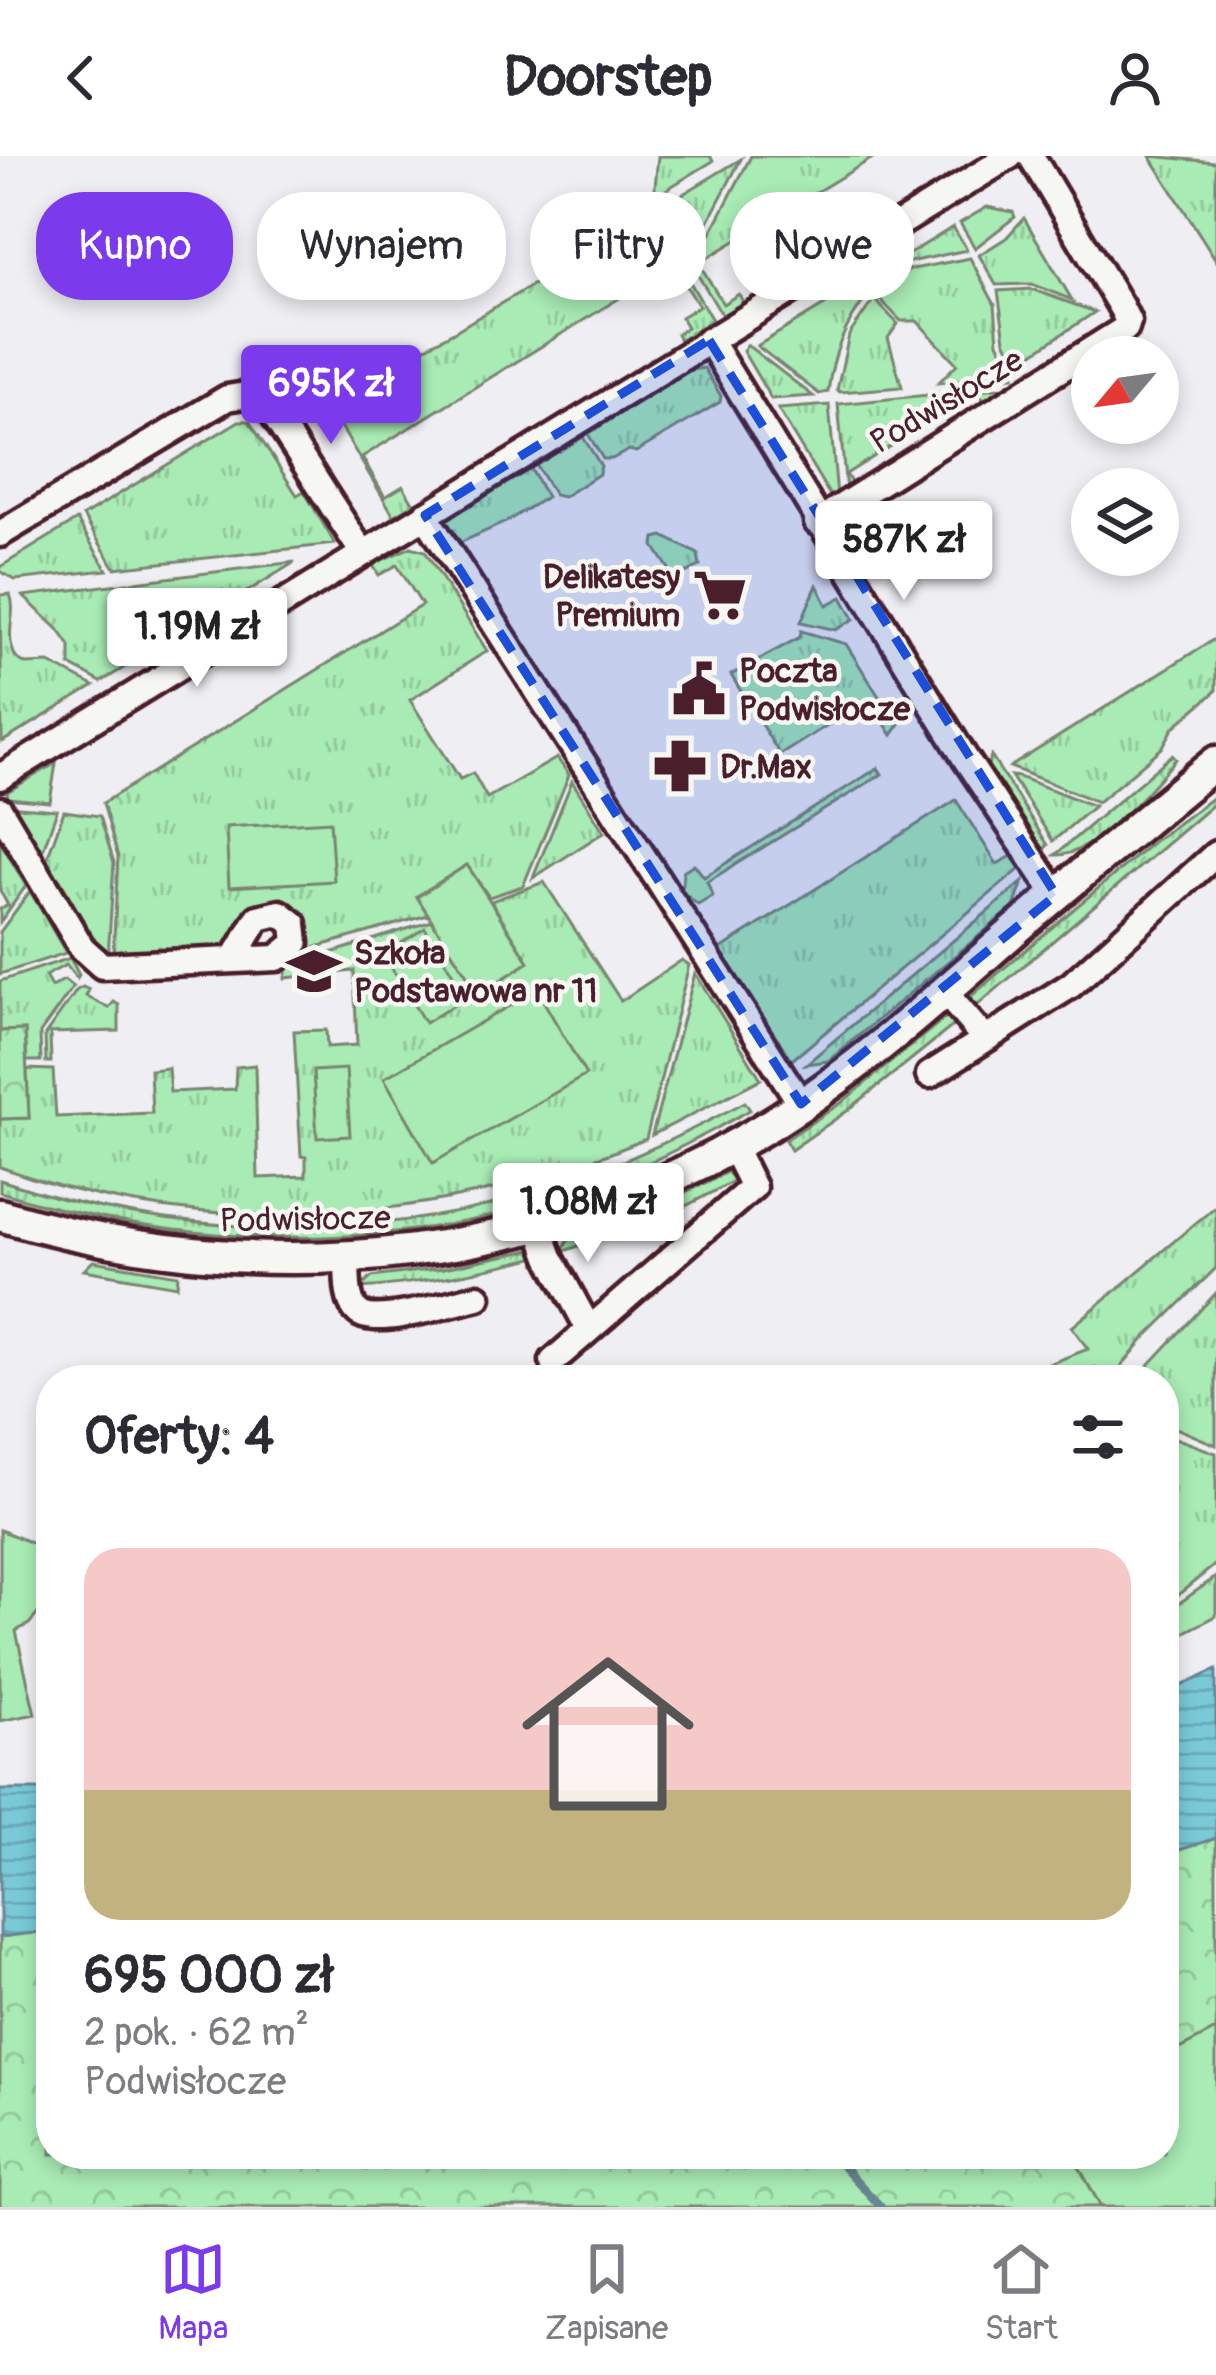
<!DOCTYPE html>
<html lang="pl">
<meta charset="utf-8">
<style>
:root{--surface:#fff;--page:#f7f7f7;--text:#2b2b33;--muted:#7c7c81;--line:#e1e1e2;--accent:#7c3aed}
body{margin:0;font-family:Pangolin,sans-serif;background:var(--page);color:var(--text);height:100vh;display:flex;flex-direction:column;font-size:45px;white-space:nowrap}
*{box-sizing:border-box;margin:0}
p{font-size:39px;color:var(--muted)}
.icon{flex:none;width:66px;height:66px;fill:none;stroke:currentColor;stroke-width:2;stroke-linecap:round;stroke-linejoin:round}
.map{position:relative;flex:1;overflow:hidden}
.details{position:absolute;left:36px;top:1209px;width:1143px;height:804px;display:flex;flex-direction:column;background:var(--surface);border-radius:48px;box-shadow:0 6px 18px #0003}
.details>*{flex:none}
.banner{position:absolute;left:36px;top:36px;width:1146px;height:108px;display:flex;gap:24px}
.needle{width:78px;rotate:241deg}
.tools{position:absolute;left:1071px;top:180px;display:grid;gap:24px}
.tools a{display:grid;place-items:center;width:108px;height:108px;border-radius:50%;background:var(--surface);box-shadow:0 6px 18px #0003;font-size:60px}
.price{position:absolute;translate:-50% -102px;padding:0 27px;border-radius:12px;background:#fff;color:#222;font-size:39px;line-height:78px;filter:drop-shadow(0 3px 6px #0008)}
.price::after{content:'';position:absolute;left:50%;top:72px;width:36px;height:27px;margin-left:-18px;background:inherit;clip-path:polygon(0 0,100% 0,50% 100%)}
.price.current{background:var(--accent);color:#fff}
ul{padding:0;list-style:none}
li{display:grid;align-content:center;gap:24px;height:636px;padding:0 48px}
li span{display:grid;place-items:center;height:372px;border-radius:36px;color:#555}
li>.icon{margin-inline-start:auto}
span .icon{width:216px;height:216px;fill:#fffc;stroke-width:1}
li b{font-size:51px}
h2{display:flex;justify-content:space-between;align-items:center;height:144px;padding:0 48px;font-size:51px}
.pill{padding:0 42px;border-radius:48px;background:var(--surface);box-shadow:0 6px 18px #0003;font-size:42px;line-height:108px}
.pill.current{background:var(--accent);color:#fff}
header{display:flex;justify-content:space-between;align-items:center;height:156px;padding:0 48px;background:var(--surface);font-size:54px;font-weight:700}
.dock{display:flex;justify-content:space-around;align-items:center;height:168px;border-top:3px solid var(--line);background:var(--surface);font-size:33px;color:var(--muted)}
.dock a{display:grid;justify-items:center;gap:6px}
.dock .current{color:var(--accent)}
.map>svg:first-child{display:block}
.grass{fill:url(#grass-tufts);stroke:#798570;stroke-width:3}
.forest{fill:url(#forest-crowns);stroke:#798570;stroke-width:3}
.garden{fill:#a8ebb4;stroke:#798570;stroke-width:3}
.water{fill:url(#water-rules);stroke:#678592;stroke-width:3}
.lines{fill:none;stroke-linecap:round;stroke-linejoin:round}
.stream{stroke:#678592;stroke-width:8}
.minor-casing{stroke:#4a1f2b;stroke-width:33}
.tertiary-casing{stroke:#4a1f2b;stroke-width:39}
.minor{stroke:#f6f6f2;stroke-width:24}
.tertiary{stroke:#f6f6f2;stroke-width:30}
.marked{fill:#1d4ed8;fill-opacity:0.2;stroke:#1d4ed8;stroke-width:9;stroke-dasharray:24 15;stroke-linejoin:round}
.labels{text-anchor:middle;stroke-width:9;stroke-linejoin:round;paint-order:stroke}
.street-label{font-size:33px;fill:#4a1f2b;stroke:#f6f6f2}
.poi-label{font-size:33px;font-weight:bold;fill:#4a1f2b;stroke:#f6f6f2;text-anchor:start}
</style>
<header><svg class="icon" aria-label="back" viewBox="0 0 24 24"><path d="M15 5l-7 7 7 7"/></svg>Doorstep<svg class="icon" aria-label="person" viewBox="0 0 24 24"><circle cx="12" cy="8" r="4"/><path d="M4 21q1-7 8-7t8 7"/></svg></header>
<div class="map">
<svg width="1216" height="2051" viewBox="0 0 1216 2051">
<defs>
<pattern id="grass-tufts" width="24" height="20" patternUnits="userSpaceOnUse" patternTransform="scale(3)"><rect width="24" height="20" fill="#a8ebb4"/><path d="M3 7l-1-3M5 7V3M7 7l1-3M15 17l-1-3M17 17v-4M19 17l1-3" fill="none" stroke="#92c99b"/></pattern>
<pattern id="forest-crowns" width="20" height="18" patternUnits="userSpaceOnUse" patternTransform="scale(3)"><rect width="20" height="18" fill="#a8ebb4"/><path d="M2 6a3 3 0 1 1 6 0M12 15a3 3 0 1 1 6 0" fill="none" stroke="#92c99b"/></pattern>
<pattern id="water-rules" width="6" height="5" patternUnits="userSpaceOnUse" patternTransform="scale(3)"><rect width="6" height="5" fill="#7ac9d7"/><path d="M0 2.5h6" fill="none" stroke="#6bacb9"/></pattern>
</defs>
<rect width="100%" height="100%" fill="#efeef3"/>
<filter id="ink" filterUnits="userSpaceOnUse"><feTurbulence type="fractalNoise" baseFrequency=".00833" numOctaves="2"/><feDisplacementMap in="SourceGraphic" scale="24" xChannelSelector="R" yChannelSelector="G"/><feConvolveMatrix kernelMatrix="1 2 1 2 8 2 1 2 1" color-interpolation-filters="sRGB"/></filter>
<g filter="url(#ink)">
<g class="grass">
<polygon points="658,0 710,0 713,5 654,41"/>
<polygon points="751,0 876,0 699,107 723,148 739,138 744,148 723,161 693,111"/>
<polygon points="1150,0 1216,6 1216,104"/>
<polygon points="741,3 689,102 660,52"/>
<polygon points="987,51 1013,56 1015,61 975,92 960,67"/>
<polygon points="1024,62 1072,144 1032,128 996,129 979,99 1006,82"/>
<polygon points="953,71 967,94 905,107 871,133 865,125"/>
<polygon points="620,76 677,104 712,164 680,184 677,178 687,171 681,161 699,150 673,109 362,301 385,341 403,330 414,348 394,360 326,246 457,174"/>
<polygon points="970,102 995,149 998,186 1014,220 938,227 957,208 917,165 901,165 877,140 908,114"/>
<path d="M859 128 868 139C844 170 833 197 828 236L819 238 757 190Z"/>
<polygon points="1031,133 1095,156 1017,208 1005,184 998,135"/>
<polygon points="874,143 898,168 888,182 902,231 840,236 837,234 849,179"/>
<polygon points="747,189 813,240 771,243 743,195"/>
<polygon points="704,212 721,240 720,246 636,296 629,294 612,303 603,303 588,278 686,215"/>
<polygon points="1007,231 1009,234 987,247 978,236 846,318 853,330 846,335 838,248"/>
<polygon points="829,249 837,340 832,343 778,253"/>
<polygon points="239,265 249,265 297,339 304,335 335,388 115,412 83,360"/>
<polygon points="583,281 601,310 599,318 563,341 554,339 536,309"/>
<polygon points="531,313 546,341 506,366 457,388 445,367 447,361"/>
<polygon points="77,364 107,414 15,424 0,415 0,411"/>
<polygon points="663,380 698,398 700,410 675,422 654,390 655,382"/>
<polygon points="411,391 425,395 487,495 410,544 460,623 473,617 487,642 557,602 569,619 523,730 489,741 467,709 417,740 428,759 296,797 291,757 230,793 113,802 118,701 103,647 422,449 397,409 379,419 372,408"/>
<polygon points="295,406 101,526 70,509 70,490 58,473 23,440"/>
<polygon points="817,429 827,449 842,441 854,463 836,474 801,466"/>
<path d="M10 438C18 459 3 476 16 502L26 508 49 507 94 530 2 586 0 439Z"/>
<polygon points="801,475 846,488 885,550 909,555 892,579 869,543 780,599 731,519 800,481"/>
<polygon points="1216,482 1216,535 1174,571 1162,592 1098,646 1010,611"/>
<path d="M1172 599 1176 603C1152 631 1093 702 1055 699Z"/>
<polygon points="991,600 1048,689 1042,695 1031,686 990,622 987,612"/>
<polygon points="56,607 50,646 8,642 7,636"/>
<polygon points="878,612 882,618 707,726 713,740 698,749 682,736 683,715 694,708 704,721"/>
<polygon points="1011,620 1019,621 1094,650 1053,685"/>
<polygon points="572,625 604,676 533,722"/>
<polygon points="1216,639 1216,646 972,854 967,845 970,841 1154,685"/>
<polygon points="956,644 997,708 1012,700 1020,713 792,904 785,899 719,794"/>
<polygon points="6,650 57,654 39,705"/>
<polygon points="64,655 100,660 114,707 108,800 99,792 60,724 44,711"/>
<polygon points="0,685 26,730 0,766 0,753 8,749 0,735"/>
<path d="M544 726 621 845 682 804 689 809 646 983C445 1068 206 1087 0 1011V963L29 962 27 913 53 914 56 961 152 957 150 914 168 912 170 936 235 933 236 911 255 909 258 1022 306 1020V1001L301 1000 294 875 326 874 327 891 357 889 354 815 285 822 287 811 432 765 479 838 529 806 491 745Z"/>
<polygon points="1023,726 1014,751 828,905 806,908"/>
<polygon points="30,735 66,797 0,818 0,776"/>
<polygon points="70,802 79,819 77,823 66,809 45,820 51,831 64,824 73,831 40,877 41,905 27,905 25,874 0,875 0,825"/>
<polygon points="695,817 761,923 652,979"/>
<polygon points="83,831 89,834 86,840 109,852 114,846 119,849 119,875 50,877 51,906 46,906 45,879 77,834"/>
<polygon points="946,861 959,865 847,955 791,994 785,984 841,947"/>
<path d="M745 946 750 954C710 976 670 998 628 1016 431 1100 201 1099 0 1036V1024C180 1085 389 1089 569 1026 630 1005 688 976 745 946Z"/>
<polygon points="731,1014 743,1020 680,1053 562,1096 569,1082 683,1038"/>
<polygon points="1216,1050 1216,1112 1144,1183 1110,1224 1007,1224 1088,1193 1072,1171"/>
<path d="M536 1093 541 1100C481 1115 422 1128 360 1132L372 1121 444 1112Z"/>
<polygon points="93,1105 178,1119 177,1130 84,1114"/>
<polygon points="1216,1137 1216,1289 1164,1267 1164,1224 1135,1224"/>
<polygon points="1164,1278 1216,1297 1216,1408 1173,1443 1164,1439"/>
<polygon points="1216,1421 1216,1460 1164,1487 1164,1458"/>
</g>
<g class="forest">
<polygon points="25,874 29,962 0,963 0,875"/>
<polygon points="1216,1682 1216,1874 1164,1901 1164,1699"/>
<polygon points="42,1775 51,1775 51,1998 1072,1998 1101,2051 0,2051 0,1781"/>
</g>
<g class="garden">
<polygon points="330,665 334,725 229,731 226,671"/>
<polygon points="467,709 529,806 479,838 417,741"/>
<polygon points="425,772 467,841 425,867 383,798"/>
<polygon points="537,834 586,919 433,1007 384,922"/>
<polygon points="346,913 350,980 317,982 313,915"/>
<polygon points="0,1374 51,1395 51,1443 29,1468 16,1475 35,1558 0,1565"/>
<polygon points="1216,1874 1216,2051 1101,2051 1072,1998 1164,1998 1164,1901"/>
</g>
<g class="water">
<polygon points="1216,1514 1216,1682 1164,1699 1164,1538"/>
<polygon points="0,1634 51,1634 51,1775 0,1781"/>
</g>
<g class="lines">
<polyline class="stream" points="832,1998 881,2051"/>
<defs>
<g id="minor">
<polyline points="709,184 965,602 1056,739"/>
<polyline points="425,359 801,948"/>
<polyline points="817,366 1126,172 1128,165 1121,151 1031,0"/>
<polyline points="0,378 227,242 252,238 270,253 362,396"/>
<polyline points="0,621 1010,0"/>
<polyline points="0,654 82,792 102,810 277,802 296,787 294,768 280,757 258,762 235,801"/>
<polyline points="944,835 984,882"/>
<polyline points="929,919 1071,829 1216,698"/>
<polyline points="538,1068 550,1101 589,1173"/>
<path d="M347 1101C348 1117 345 1145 358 1156 375 1172 454 1146 478 1141"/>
<polyline points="553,1205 753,1031 732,989"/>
</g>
<path id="tertiary" d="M0 1059C273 1139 563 1110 802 948 877 897 945 835 1014 775 1080 718 1148 662 1216 606"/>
</defs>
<use href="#minor" class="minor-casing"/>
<use href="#tertiary" class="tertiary-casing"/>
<use href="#minor" class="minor"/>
<use href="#tertiary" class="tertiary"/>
</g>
</g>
<path class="marked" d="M709 184 1056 739 801 948 425 359Z"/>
<defs>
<symbol id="supermarket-bare" viewBox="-9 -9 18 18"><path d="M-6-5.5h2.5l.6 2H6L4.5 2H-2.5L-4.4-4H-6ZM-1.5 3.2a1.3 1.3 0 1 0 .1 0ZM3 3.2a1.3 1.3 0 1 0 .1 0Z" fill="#4a1f2b" stroke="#f6f6f2" stroke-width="2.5" paint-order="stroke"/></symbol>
<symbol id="civic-bare" viewBox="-9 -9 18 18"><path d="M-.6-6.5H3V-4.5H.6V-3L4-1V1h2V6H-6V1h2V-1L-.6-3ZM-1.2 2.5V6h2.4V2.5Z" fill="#4a1f2b" stroke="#f6f6f2" stroke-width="2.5" paint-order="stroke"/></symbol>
<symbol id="pharmacy-bare" viewBox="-9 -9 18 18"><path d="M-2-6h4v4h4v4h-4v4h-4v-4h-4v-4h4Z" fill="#4a1f2b" stroke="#f6f6f2" stroke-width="2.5" paint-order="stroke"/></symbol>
<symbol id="school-bare" viewBox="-9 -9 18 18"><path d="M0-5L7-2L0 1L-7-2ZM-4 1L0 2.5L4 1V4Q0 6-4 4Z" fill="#4a1f2b" stroke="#f6f6f2" stroke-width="2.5" paint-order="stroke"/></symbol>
</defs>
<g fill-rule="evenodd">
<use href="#supermarket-bare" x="682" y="401" width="76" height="76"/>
<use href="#civic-bare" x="661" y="495" width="76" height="76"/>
<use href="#pharmacy-bare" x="642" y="572" width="76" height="76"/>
<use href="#school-bare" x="276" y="777" width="76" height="76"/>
</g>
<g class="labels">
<g class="street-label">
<text transform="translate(946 244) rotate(-31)" y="12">Podwisłocze</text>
<text transform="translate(305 1062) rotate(-1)" y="12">Podwisłocze</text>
</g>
<g class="poi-label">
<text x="680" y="432" text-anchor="end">Delikatesy<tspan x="680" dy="38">Premium</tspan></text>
<text x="739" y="526">Poczta<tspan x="739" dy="38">Podwisłocze</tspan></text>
<text x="720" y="622">Dr.Max</text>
<text x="354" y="808">Szkoła<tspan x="354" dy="38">Podstawowa nr 11</tspan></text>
</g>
</g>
</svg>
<div class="tools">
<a><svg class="needle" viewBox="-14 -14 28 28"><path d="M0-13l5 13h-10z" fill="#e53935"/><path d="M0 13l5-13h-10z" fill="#7c7c81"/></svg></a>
<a><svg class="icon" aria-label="layers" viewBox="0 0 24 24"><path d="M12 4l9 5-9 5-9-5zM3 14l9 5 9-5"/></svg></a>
</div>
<b class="price current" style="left:331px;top:291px">695K zł</b>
<b class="price" style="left:904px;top:447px">587K zł</b>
<b class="price" style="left:197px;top:534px">1.19M zł</b>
<b class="price" style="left:588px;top:1109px">1.08M zł</b>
<div class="banner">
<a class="pill current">Kupno</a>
<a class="pill">Wynajem</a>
<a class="pill">Filtry</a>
<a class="pill">Nowe</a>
</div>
<section class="details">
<h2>Oferty: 4<svg class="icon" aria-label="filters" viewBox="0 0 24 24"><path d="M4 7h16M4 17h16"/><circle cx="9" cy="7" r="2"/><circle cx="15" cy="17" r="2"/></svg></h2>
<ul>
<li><span style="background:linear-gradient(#f6c9c9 65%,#c2b280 0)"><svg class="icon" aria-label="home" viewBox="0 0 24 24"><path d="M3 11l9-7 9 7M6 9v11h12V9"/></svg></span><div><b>695 000 zł</b><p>2 pok. · 62 m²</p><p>Podwisłocze</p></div></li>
</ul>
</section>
</div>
<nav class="dock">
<a class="current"><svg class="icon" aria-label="map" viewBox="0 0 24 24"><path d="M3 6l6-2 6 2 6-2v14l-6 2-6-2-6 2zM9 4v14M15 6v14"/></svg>Mapa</a>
<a><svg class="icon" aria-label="saved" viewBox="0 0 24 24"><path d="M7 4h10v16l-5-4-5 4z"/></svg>Zapisane</a>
<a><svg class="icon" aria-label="home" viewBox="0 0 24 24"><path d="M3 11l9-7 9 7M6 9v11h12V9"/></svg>Start</a>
</nav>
